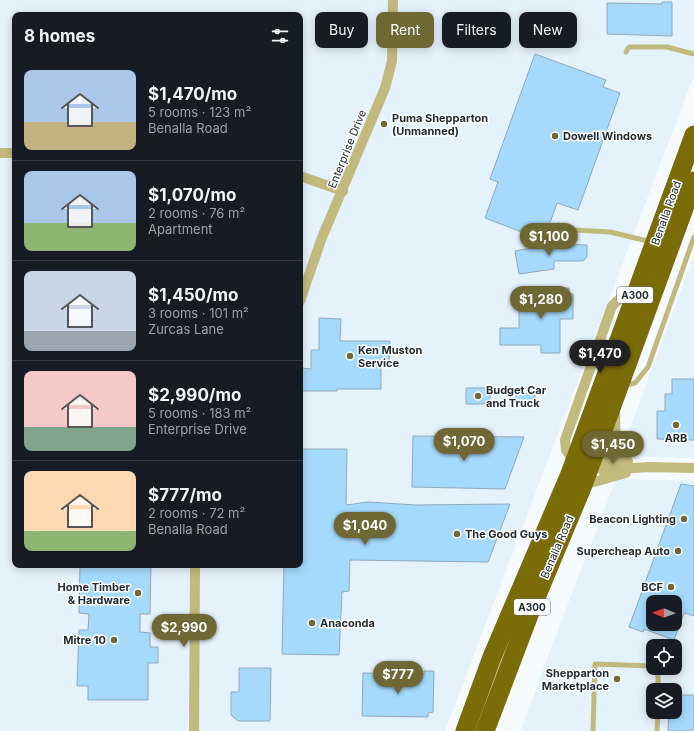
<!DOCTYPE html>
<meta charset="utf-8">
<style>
:root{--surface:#171b24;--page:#20242c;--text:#f1f3f6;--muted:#9ea1a6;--line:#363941;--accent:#6f6734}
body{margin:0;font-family:Inter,sans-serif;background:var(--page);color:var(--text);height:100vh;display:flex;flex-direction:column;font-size:15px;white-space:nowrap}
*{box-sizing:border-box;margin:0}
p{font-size:13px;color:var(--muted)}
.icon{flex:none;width:22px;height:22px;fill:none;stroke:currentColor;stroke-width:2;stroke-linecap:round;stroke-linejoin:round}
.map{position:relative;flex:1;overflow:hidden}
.sheet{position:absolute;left:12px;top:12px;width:291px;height:556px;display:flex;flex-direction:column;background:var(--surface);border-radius:8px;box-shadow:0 2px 10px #0003}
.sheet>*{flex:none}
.top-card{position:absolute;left:315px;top:12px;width:319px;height:36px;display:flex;gap:8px}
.needle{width:26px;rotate:271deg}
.buttons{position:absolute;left:646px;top:595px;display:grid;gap:8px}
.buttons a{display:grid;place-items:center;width:36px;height:36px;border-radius:8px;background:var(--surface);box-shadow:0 2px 10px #0003;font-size:20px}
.price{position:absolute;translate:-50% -34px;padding:0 9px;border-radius:14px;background:var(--accent);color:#fff;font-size:13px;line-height:26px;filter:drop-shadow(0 1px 2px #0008)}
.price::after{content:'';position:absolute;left:50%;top:24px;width:12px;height:9px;margin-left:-6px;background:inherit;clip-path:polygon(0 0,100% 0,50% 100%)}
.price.on{background:#222;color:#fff}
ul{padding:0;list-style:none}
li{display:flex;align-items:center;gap:12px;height:100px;padding:0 12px}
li+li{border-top:1px solid var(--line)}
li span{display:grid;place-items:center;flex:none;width:112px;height:80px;border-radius:8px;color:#555}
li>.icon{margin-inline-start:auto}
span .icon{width:48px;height:48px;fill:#fffc;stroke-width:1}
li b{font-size:17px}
h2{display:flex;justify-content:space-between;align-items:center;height:48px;padding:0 12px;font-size:17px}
.pill{padding:0 14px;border-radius:8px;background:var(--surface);box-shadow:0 2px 10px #0003;font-size:14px;line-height:36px}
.pill.on{background:var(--accent);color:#fff}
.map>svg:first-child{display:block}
.built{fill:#e4f2fc;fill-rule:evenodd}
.building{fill:#a6dafc;stroke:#8ea9bc;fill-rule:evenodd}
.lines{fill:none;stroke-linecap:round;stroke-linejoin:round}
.lane{stroke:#c2b97c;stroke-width:5}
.street{stroke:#c2b97c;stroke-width:10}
.highway{stroke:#7a6c06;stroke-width:19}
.poi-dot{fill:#6f6734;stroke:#fff;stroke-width:1.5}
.labels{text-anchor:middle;stroke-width:3;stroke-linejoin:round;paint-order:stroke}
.shield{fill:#fff;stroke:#646b71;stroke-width:1}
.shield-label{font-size:10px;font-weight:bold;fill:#212c34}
.poi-label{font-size:11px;font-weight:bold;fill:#212c34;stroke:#fff;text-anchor:start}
.street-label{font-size:11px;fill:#212c34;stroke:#fff}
</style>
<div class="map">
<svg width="694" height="731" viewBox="0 0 694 731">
<rect width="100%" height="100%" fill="#f4fafe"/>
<g class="built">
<path d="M0 0H694V75L445 731H0ZM15 15H300V565H15Z"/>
<polygon points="694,256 694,458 642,457 627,436"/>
<path d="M616 479 694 481V731H521L553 643ZM653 602H675V624H653ZM653 646H675V668H653ZM653 690H675V712H653Z"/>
</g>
<g class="building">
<polygon points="662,2 672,2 672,36 607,34 607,3 662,4"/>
<polygon points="535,54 606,80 603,87 620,93 578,210 557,203 547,231 519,231 485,218 498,182 490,179"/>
<polygon points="554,244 587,245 587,257 583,261 554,261 554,269 519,274 515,251"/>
<polygon points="539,288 569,288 569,294 573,294 573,319 560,319 560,353 541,353 541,345 500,345 500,328 519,328 519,296 539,297"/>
<polygon points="319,318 341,319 340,341 390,341 389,362 381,361 381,389 337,389 337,391 302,391 302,368 311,369 311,350 319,350"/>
<polygon points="672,379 694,379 694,440 657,439 657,411 665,411 665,394 672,394"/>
<rect x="466" y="388" width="24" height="16"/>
<polygon points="516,393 535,394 535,405 516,405"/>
<polygon points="413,436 524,437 505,489 412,487"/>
<polygon points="300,449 347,449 346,505 368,502 416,505 510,504 488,562 350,560 349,591 342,592 339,655 282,654 284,565 300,565"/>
<path d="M681 484 694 486V616L684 613 674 640 644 629 643 632 629 627ZM653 602H675V624H653Z"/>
<polygon points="80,565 151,565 150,614 140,614 140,632 150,633 150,647 158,647 158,663 148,663 148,700 88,700 88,686 77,686 79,630 88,630 89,614 79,613"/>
<polygon points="239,668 271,668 270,721 238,721 231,715 231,692 239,692"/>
<polygon points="424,671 434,671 433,712 428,713 428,717 362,716 363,673 424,674"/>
<polygon points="675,695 694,695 694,731 668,731 669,712 675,712"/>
</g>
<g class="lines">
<g class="lane">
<polyline points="626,52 629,47 667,47 694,54"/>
<polyline points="559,225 574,230 610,232 652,242"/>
<polyline points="625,385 635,383 648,367 694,237"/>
<polyline points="658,690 658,668"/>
<polyline points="593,731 595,664 653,666"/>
<polyline points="657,731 658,712"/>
</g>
<g class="street">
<polyline points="0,153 15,153"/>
<polyline points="300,176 343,191"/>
<polyline points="300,301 321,240 385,88 392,61 393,0"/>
<path d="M615 411C616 428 613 446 624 460"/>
<polyline points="574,463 566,450 565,440 612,306 617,301 636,291"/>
<polyline points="592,463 602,470 649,467 694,468"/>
<polyline points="592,463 607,460 628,461"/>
<polyline points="583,485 626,473"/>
<polyline points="194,731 195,565"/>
</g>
<g class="highway">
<polyline points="465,731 492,657 570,474 694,135"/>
<polyline points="485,731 532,607 583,485 694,181"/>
</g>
</g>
<g class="poi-dot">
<circle cx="384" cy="124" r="4"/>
<circle cx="555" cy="136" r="4"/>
<circle cx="350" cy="356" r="4"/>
<circle cx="478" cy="396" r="4"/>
<circle cx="676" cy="425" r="4"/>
<circle cx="684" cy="519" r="4"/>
<circle cx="457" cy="534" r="4"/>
<circle cx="678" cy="551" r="4"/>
<circle cx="671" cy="587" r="4"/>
<circle cx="138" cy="593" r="4"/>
<circle cx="312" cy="623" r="4"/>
<circle cx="114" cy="640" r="4"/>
<circle cx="617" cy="679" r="4"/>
</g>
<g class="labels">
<g class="shield">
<rect x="617" y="287" width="36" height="16" rx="3"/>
<rect x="514" y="599" width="36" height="16" rx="3"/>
</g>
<g class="shield-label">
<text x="635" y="299">A300</text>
<text x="532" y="611">A300</text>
</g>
<g class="poi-label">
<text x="392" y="122">Puma Shepparton<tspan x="392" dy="13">(Unmanned)</tspan></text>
<text x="563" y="140">Dowell Windows</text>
<text x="358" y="354">Ken Muston<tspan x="358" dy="13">Service</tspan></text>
<text x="486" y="394">Budget Car<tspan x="486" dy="13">and Truck</tspan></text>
<text x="676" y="442" text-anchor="middle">ARB</text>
<text x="676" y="523" text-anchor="end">Beacon Lighting</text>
<text x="465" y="538">The Good Guys</text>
<text x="670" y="555" text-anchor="end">Supercheap Auto</text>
<text x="130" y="591" text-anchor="end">Home Timber<tspan x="130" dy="13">&amp; Hardware</tspan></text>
<text x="663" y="591" text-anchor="end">BCF</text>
<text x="320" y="627">Anaconda</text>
<text x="106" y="644" text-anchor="end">Mitre 10</text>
<text x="609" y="677" text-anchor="end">Shepparton<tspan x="609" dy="13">Marketplace</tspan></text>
</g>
<g class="street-label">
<text transform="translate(347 149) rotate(-68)" y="4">Enterprise Drive</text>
<text transform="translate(666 213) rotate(-70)" y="4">Benalla Road</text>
<text transform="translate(557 547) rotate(-67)" y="4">Benalla Road</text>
</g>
</g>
</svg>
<div class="buttons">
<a><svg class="needle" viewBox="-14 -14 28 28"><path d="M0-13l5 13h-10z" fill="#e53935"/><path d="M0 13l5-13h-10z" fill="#9ea1a6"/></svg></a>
<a><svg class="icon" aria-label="locate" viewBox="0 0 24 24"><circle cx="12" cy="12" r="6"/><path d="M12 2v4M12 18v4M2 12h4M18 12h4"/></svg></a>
<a><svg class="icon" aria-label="layers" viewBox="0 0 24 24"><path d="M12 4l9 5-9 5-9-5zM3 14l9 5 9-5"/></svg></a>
</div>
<b class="price" style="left:549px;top:257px">$1,100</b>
<b class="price" style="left:541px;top:320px">$1,280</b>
<b class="price on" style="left:600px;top:374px">$1,470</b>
<b class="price" style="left:464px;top:462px">$1,070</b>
<b class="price" style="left:613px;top:465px">$1,450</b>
<b class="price" style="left:365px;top:546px">$1,040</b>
<b class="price" style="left:184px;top:648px">$2,990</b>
<b class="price" style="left:398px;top:695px">$777</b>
<div class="top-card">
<a class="pill">Buy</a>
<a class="pill on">Rent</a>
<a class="pill">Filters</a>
<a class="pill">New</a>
</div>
<section class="sheet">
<h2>8 homes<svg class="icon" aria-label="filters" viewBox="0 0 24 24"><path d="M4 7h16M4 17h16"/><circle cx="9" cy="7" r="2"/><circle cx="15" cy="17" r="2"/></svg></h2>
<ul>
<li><span style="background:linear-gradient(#a9c7e8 65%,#c2b280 0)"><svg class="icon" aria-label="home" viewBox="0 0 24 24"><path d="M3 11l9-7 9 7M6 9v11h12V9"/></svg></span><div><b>$1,470/mo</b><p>5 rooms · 123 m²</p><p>Benalla Road</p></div></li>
<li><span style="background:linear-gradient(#a9c7e8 65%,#8fb573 0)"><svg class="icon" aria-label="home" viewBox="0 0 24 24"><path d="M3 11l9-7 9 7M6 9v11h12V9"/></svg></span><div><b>$1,070/mo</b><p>2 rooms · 76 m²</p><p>Apartment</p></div></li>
<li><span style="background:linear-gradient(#c9d6e8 75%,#9aa5b1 0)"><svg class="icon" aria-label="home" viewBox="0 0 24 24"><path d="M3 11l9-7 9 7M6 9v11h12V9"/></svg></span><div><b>$1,450/mo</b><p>3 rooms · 101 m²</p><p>Zurcas Lane</p></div></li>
<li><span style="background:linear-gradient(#f6c9c9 70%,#7fa58c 0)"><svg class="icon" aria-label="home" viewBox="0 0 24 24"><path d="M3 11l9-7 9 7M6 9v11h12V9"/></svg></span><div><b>$2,990/mo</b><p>5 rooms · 183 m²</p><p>Enterprise Drive</p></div></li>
<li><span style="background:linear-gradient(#ffd9b3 75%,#8fb573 0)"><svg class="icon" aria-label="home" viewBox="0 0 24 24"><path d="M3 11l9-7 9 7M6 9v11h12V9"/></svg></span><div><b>$777/mo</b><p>2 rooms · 72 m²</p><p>Benalla Road</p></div></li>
</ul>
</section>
</div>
